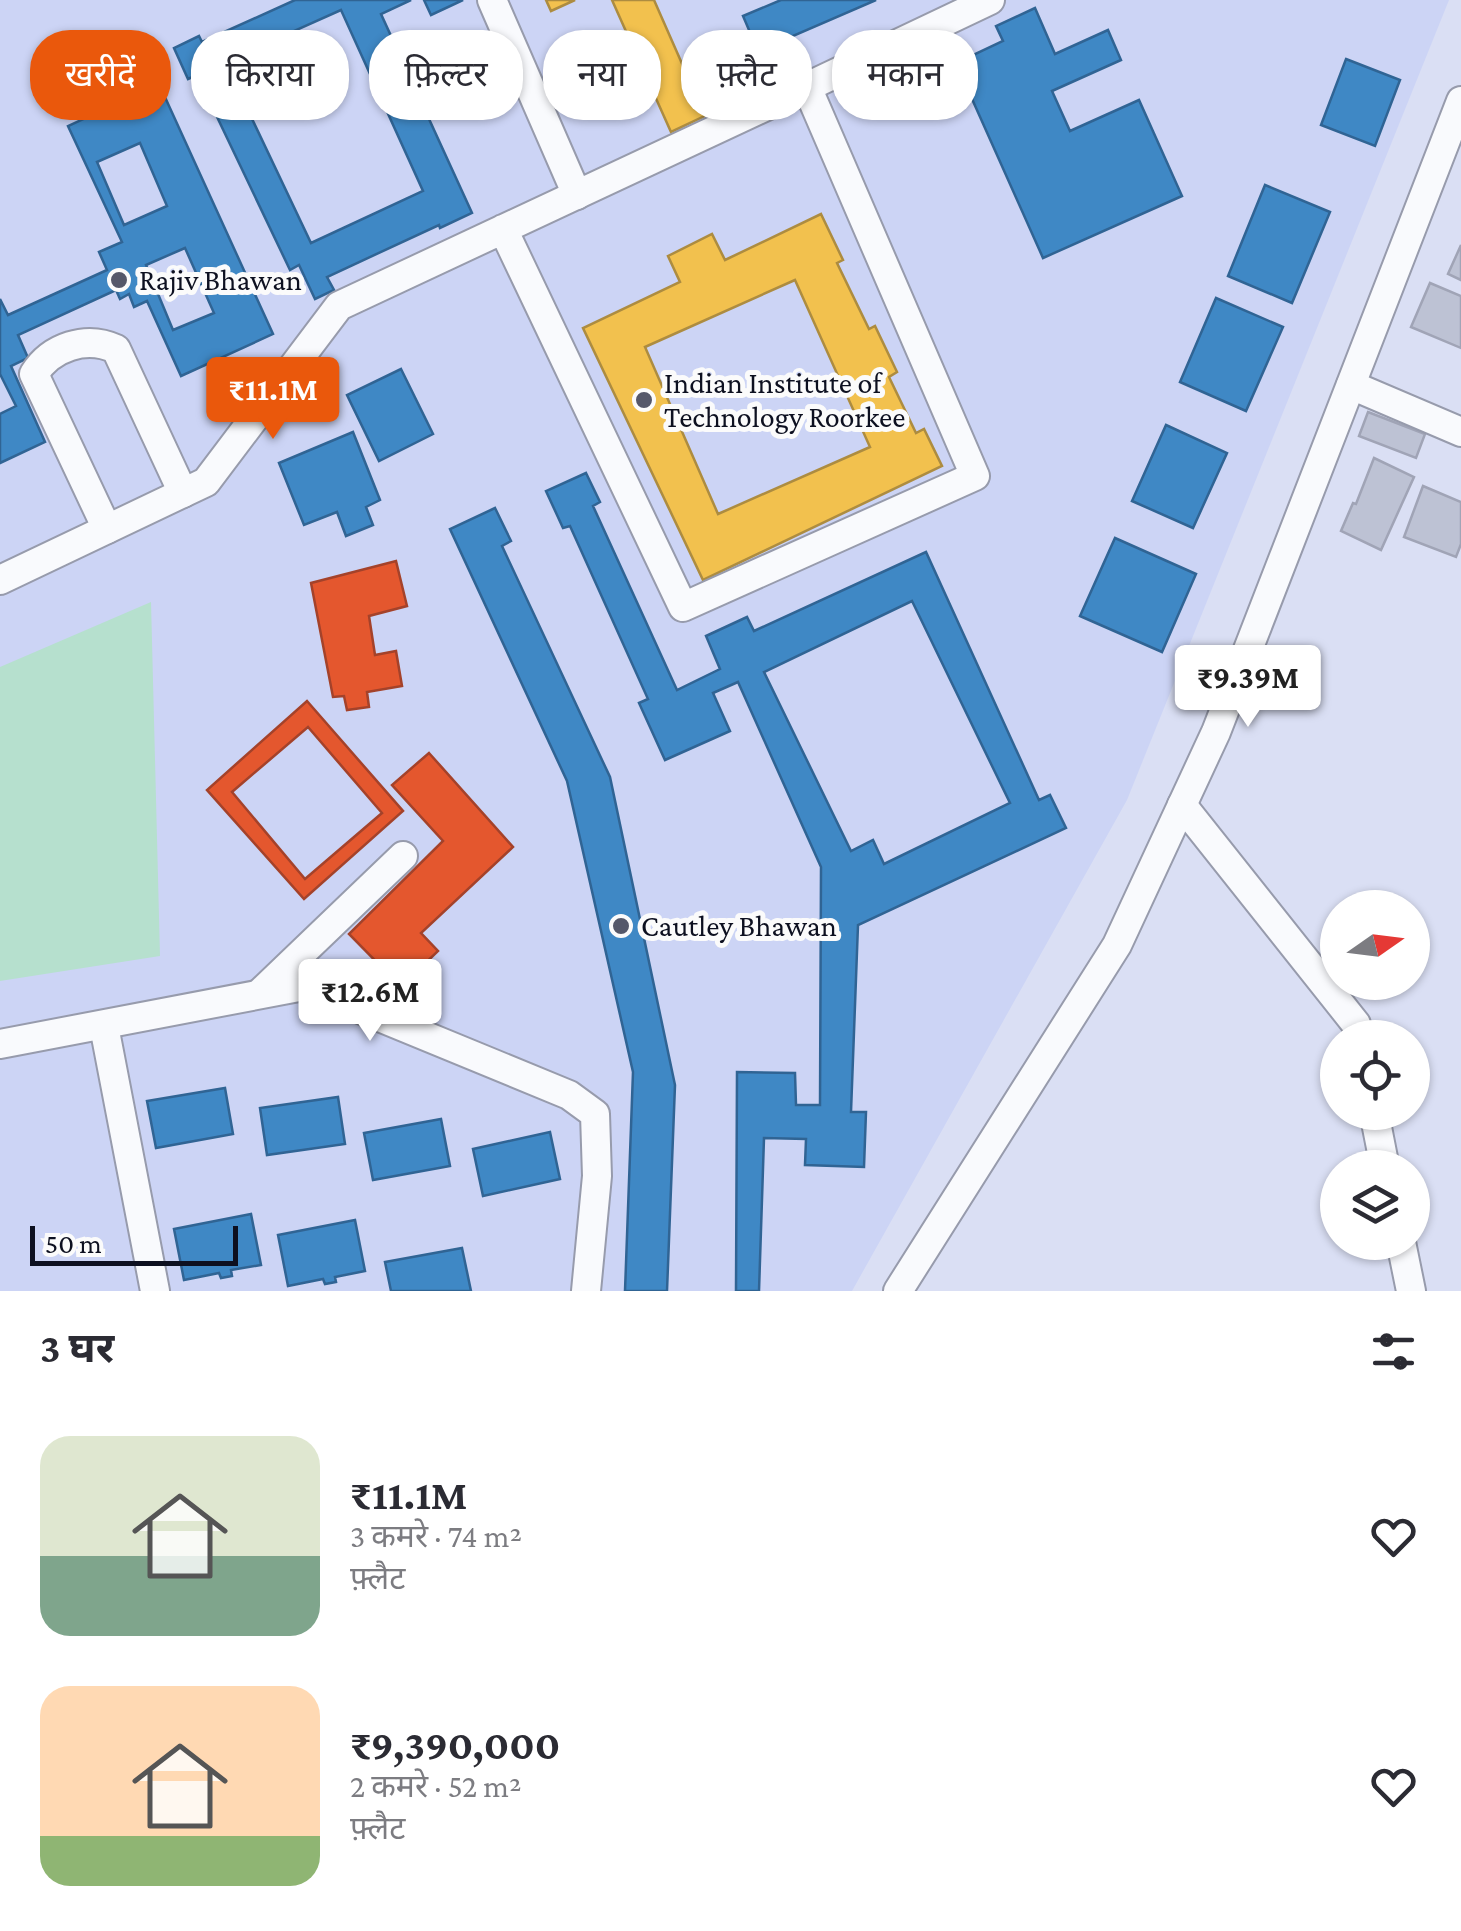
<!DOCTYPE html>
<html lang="hi">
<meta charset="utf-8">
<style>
:root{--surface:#fff;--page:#f7f7f7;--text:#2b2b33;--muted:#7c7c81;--accent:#ea580c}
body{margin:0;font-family:"Crimson Pro","Noto Sans Devanagari",serif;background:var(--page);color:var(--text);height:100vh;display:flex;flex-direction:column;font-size:38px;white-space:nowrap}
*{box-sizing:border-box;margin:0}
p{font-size:32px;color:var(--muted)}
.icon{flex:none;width:55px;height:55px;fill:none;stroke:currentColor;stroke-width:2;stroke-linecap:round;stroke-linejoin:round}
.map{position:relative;height:1291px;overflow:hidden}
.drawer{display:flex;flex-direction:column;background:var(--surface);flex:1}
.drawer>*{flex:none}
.top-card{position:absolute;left:30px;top:30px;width:1402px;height:90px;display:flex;gap:20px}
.needle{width:65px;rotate:76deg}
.fabs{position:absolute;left:1320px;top:890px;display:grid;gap:20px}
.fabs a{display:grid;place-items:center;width:110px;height:110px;border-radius:50%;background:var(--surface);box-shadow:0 2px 8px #0004;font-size:50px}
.scale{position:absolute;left:30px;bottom:25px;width:208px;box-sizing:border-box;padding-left:10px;border:5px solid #0d1020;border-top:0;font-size:28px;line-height:35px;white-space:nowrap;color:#0d1020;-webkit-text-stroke:8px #fbfbfb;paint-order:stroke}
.price{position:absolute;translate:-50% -85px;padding:0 22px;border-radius:10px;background:#fff;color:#222;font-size:32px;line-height:65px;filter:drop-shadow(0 2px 5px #0008)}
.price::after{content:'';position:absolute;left:50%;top:60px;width:30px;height:22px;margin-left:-15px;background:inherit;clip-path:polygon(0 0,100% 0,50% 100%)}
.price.active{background:var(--accent);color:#fff}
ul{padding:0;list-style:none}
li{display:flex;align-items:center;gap:30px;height:250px;padding:0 40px}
li span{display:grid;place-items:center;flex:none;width:280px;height:200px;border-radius:30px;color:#555}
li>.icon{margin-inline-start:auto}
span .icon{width:120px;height:120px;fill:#fffc;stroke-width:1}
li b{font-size:42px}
h2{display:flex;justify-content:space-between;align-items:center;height:120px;padding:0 40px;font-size:42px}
.pill{padding:0 35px;border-radius:40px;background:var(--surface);box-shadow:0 2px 8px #0004;font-size:35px;line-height:90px}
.pill.active{background:var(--accent);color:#fff}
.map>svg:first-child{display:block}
.built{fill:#ccd4f5}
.green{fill:#b6e0ce}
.homes{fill:#f2c14e;stroke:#ad8c40;stroke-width:2.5;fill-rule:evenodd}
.shops{fill:#e4572e;stroke:#a4422a;stroke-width:2.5;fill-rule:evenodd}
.schools{fill:#3f88c5;stroke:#306494;stroke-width:2.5;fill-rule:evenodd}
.building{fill:#bdc2d4;stroke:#a0a4b6;stroke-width:2.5}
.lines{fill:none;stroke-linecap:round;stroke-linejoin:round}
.minor-casing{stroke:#979bac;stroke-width:32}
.minor{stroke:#f9fafd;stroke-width:28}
.poi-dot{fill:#55586a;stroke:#fbfbfb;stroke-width:4}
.labels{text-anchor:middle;stroke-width:10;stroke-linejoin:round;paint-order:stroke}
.poi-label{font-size:30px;fill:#0d1020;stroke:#fbfbfb;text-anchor:start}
</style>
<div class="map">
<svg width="1461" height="1291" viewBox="0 0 1461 1291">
<rect width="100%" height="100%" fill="#dadff4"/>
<polygon class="built" points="0,0 1449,0 1127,800 852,1291 0,1291"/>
<polygon class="green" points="151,602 160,956 0,981 0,667"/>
<g class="homes">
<polygon points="546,0 575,0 551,11"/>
<polygon points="612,0 654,0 705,116 671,132"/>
<path d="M821 214 843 260 837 263 869 329 875 326 897 372 889 377 916 433 924 429 942 466 703 580 583 328 680 282 668 256 712 234 725 260ZM795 280 870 447 718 514 645 347Z"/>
</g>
<g class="shops">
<polygon points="396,561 407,606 369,616 375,655 396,651 402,686 367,692 369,707 347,710 344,696 333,697 311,583"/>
<path d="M307 701 403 811 304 899 207 790ZM308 727 382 813 305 879 232 792Z"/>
<polygon points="429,753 513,847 421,933 438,951 401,987 349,934 443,841 392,785"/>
</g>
<g class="schools">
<path d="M295 0H411L381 14 472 213 440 228 439 225 327 277 334 290 315 299 299 265 290 270 197 75 188 79 174 48 199 36 202 42ZM341 10 423 191 311 243 225 62Z"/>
<polygon points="424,0 463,0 431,15"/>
<polygon points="781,0 876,0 758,51 743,16"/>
<polygon points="1035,8 1055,54 1108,30 1121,60 1052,91 1070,131 1139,100 1182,196 1043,258 956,63 1003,41 996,26"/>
<polygon points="1346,59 1400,80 1375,146 1321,125"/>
<path d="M159 84 273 334 181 376 147 301 134 307 129 294 120 299 116 290 18 335 28 358 11 366 45 442 0 463V414L16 406 0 374V299L8 315 107 270 99 252 122 242 68 126ZM140 143 167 206 124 225 97 162ZM185 248 214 313 173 330 146 265Z"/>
<polygon points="1265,185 1330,212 1292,303 1228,276"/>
<polygon points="1216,298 1283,327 1246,411 1180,382"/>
<polygon points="401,369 433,434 379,461 347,395"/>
<polygon points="1166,425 1227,453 1193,528 1132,501"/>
<polygon points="353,432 380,500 366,507 373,525 346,536 337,512 304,525 279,463"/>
<path d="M586 473 600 502 593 506 677 690 720 669 706 636 747 617 754 631 926 552 1039 800 1050 795 1066 828 858 925 851 1112H866L864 1167 805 1165 806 1139 764 1138 759 1291H736L737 1072 795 1073 796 1105H820L821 867 738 682 713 693 730 731 665 760 639 703 648 699 570 526 563 528 546 491ZM912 601 1010 803 884 864 873 840 851 851 764 672Z"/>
<polygon points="495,508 511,541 502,546 610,777 675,1085 667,1291 625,1291 633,1072 567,781 450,529"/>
<polygon points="1115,538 1196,574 1162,652 1080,616"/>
<polygon points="225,1088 233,1134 156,1148 147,1101"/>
<polygon points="338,1097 345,1144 267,1155 260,1108"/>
<polygon points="441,1119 450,1166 373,1180 364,1133"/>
<polygon points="550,1132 560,1179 483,1196 473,1149"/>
<polygon points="251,1214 261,1265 231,1270 232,1276 221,1278 219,1273 184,1280 174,1229"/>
<polygon points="355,1220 365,1271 335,1277 336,1282 325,1284 323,1279 288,1286 278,1235"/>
<polygon points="462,1248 471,1291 391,1291 385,1262"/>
</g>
<g class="building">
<polygon points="1461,245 1461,280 1448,274"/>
<polygon points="1430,283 1461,296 1461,348 1411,327"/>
<polygon points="1368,412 1425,434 1416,458 1359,436"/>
<polygon points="1374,458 1414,477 1381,550 1341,531 1353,503 1356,504"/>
<polygon points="1423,486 1461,502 1461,544 1456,557 1404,537"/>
</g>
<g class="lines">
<defs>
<g id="minor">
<polyline points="492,0 577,195"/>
<polyline points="807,87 990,0"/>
<polyline points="1351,385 1461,432"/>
<path d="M107 529 34 374C51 347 86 335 116 349L183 493"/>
<polyline points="0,580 206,482 339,306 807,87 975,476 683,607 503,229"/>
<polyline points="1182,805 1356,1024 1359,1038"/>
<polyline points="259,994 403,856"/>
<polyline points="104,1026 155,1291"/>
<polyline points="0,1044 304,986 569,1095 595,1114 597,1176 586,1291"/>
<polyline points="1374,1112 1385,1168"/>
<polyline points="1401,1242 1411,1291"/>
<polyline points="898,1291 1117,945 1216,732 1461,101"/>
</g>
</defs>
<use href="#minor" class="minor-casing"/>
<use href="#minor" class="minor"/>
</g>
<g class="poi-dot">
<circle cx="119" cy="280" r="10"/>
<circle cx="644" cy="400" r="10"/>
<circle cx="621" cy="926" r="10"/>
</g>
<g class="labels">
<g class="poi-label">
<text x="139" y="290">Rajiv Bhawan</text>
<text x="664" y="393">Indian Institute of<tspan x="664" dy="34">Technology Roorkee</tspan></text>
<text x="641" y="936">Cautley Bhawan</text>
</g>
</g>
</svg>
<div class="fabs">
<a><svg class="needle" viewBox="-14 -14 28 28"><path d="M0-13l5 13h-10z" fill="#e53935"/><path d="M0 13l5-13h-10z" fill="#7c7c81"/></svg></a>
<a><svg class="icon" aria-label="locate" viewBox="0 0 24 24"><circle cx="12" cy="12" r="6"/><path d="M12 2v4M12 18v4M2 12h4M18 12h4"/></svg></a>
<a><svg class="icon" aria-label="layers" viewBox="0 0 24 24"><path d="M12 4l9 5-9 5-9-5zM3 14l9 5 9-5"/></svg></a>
</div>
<div class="scale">50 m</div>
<b class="price active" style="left:273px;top:442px">₹11.1M</b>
<b class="price" style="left:1248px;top:730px">₹9.39M</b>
<b class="price" style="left:370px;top:1044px">₹12.6M</b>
<div class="top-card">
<a class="pill active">खरीदें</a>
<a class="pill">किराया</a>
<a class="pill">फ़िल्टर</a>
<a class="pill">नया</a>
<a class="pill">फ़्लैट</a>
<a class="pill">मकान</a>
</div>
</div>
<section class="drawer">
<h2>3 घर<svg class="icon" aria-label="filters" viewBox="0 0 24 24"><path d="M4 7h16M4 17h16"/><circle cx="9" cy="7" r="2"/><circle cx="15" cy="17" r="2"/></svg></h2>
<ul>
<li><span style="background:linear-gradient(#dfe7d0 60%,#7fa58c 0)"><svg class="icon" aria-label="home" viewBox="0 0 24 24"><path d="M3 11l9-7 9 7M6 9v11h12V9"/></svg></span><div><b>₹11.1M</b><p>3 कमरे · 74 m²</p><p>फ़्लैट</p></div><svg class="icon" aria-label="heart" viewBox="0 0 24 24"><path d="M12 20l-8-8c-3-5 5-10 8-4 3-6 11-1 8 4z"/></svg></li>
<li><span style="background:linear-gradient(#ffd9b3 75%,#8fb573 0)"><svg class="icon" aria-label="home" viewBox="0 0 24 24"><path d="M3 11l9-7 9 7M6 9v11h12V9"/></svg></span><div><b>₹9,390,000</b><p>2 कमरे · 52 m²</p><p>फ़्लैट</p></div><svg class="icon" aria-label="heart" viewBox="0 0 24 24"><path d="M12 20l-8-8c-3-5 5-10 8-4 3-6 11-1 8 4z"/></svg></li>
</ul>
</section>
